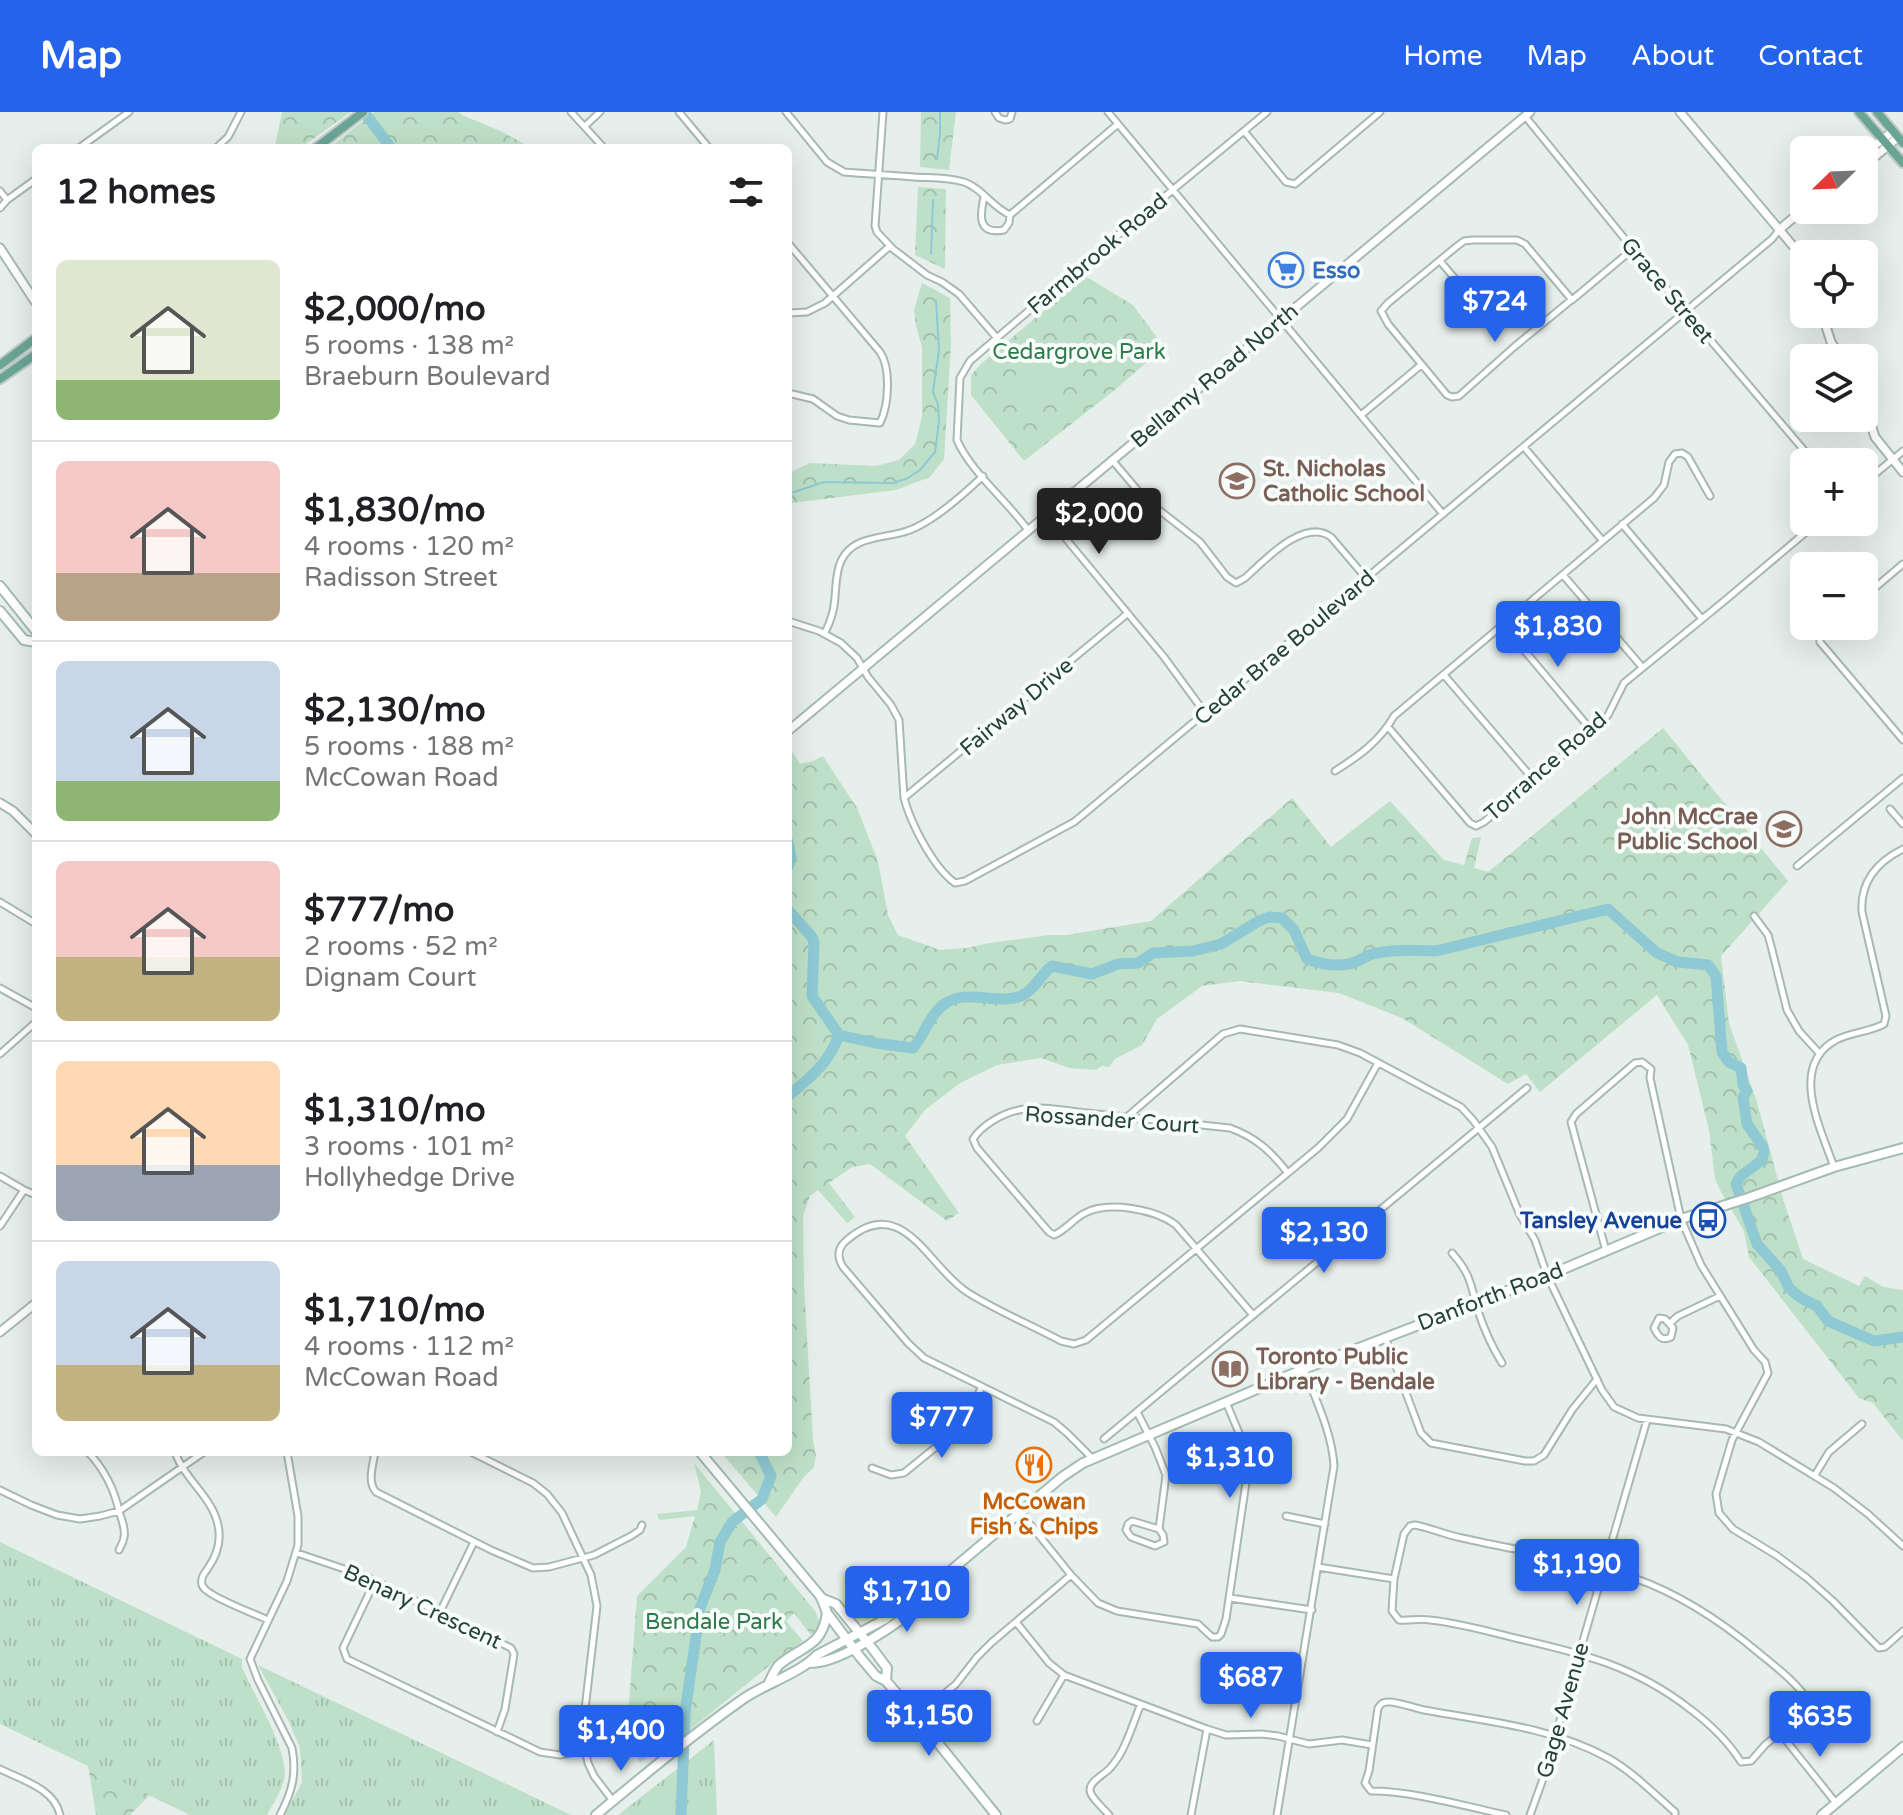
<!DOCTYPE html>
<meta charset="utf-8">
<style>
:root{--surface:#fff;--page:#f6f6f6;--text:#202124;--muted:#757577;--line:#e0e0e0;--accent:#2563eb}
body{margin:0;font-family:"Varela Round",sans-serif;background:var(--page);color:var(--text);height:100vh;display:flex;flex-direction:column;font-size:30px;white-space:nowrap}
*{box-sizing:border-box;margin:0}
p{font-size:26px;color:var(--muted)}
.icon{flex:none;width:44px;height:44px;fill:none;stroke:currentColor;stroke-width:2;stroke-linecap:round;stroke-linejoin:round}
.map{position:relative;flex:1;overflow:hidden}
.drawer{position:absolute;left:32px;top:32px;width:760px;height:1312px;display:flex;flex-direction:column;background:var(--surface);border-radius:12px;box-shadow:0 8px 32px #0002}
.drawer>*{flex:none}
.needle{width:52px;rotate:247deg}
.controls{position:absolute;left:1790px;top:24px;display:grid;gap:16px}
.controls a{display:grid;place-items:center;width:88px;height:88px;border-radius:12px;background:var(--surface);box-shadow:0 8px 32px #0002;font-size:40px}
.price{position:absolute;translate:-50% -68px;padding:0 18px;border-radius:8px;background:var(--accent);color:#fff;font-size:26px;line-height:52px;filter:drop-shadow(0 2px 4px #0008)}
.price::after{content:'';position:absolute;left:50%;top:48px;width:24px;height:18px;margin-left:-12px;background:inherit;clip-path:polygon(0 0,100% 0,50% 100%)}
.price.active{background:#222;color:#fff}
ul{padding:0;list-style:none}
li{display:flex;align-items:center;gap:24px;height:200px;padding:0 24px}
li+li{border-top:2px solid var(--line)}
li span{display:grid;place-items:center;flex:none;width:224px;height:160px;border-radius:12px;color:#555}
li>.icon{margin-inline-start:auto}
span .icon{width:96px;height:96px;fill:#fffc;stroke-width:1}
li b{font-size:34px}
h2{display:flex;justify-content:space-between;align-items:center;height:96px;padding:0 24px;font-size:34px}
header{display:flex;align-items:center;gap:48px;box-sizing:border-box;height:112px;padding:0 40px;background:var(--accent);color:#fff}
header strong{font-size:38px}
nav{display:flex;gap:44px;margin-inline-start:auto;font-size:28px}
.map>svg:first-child{display:block}
.grass{fill:url(#grass-tufts)}
.forest{fill:url(#forest-crowns)}
.pitch{fill:#bfe0c8}
.lines{fill:none;stroke-linecap:round;stroke-linejoin:round}
.stream{stroke:#8ec9d4;stroke-width:2}
.river{stroke:#8ec9d4;stroke-width:11}
.minor-casing{stroke:#a8b8b2;stroke-width:9}
.tertiary-casing{stroke:#a8b8b2;stroke-width:11}
.secondary-casing{stroke:#a4bbb3;stroke-width:12}
.primary-casing{stroke:#c2cac8;stroke-width:12}
.minor{stroke:#fff;stroke-width:5}
.tertiary{stroke:#fff;stroke-width:7}
.secondary{stroke:#fff;stroke-width:8}
.primary{stroke:#6aa596;stroke-width:8}
.labels{text-anchor:middle;stroke-width:8;stroke-linejoin:round;paint-order:stroke}
.street-label{font-size:22px;fill:#24423a;stroke:#f7fbf9}
.shop-label{font-size:22px;font-weight:bold;fill:#366cbe;stroke:#f7fbf9;text-anchor:start}
.park-label{font-size:22px;fill:#2d7a4b;stroke:#f7fbf9}
.education-label{font-size:22px;font-weight:bold;fill:#785e54;stroke:#f7fbf9;text-anchor:start}
.transit-label{font-size:22px;font-weight:bold;fill:#164399;stroke:#f7fbf9;text-anchor:end}
.food-label{font-size:22px;font-weight:bold;fill:#c56008;stroke:#f7fbf9}
</style>
<header>
<strong>Map</strong>
<nav><a>Home</a><a>Map</a><a>About</a><a>Contact</a></nav>
</header>
<div class="map">
<svg width="1903" height="1703" viewBox="0 0 1903 1703">
<defs>
<pattern id="grass-tufts" width="24" height="20" patternUnits="userSpaceOnUse" patternTransform="scale(2)"><rect width="24" height="20" fill="#bfe0c8"/><path d="M3 7l-1-3M5 7V3M7 7l1-3M15 17l-1-3M17 17v-4M19 17l1-3" fill="none" stroke="#a4c1ad"/></pattern>
<pattern id="forest-crowns" width="20" height="18" patternUnits="userSpaceOnUse" patternTransform="scale(2)"><rect width="20" height="18" fill="#bfe0c8"/><path d="M2 6a3 3 0 1 1 6 0M12 15a3 3 0 1 1 6 0" fill="none" stroke="#a4c1ad"/></pattern>
</defs>
<rect width="100%" height="100%" fill="#e6efeb"/>
<path class="grass" d="M0 1430 242 1547V1555C253 1582 291 1641 284 1668 281 1680 273 1692 267 1703H190L0 1612Z
M258 1553 571 1703H285L302 1670 300 1636 289 1610Z
M714 1628 717 1703H618Z"/>
<path class="forest" d="M282 0H351L300 36H275Z
M374 0H459L462 3 498 18 532 36H329Z
M921 0H956L949 58 920 55Z
M918 75 946 77 945 157 915 143Z
M1085 164 1133 193 1164 235 1116 277 1024 349 971 283V263L982 251Z
M922 171 950 186 951 233 944 347 930 365 896 378 792 391 788 375V361L810 351 876 354 899 348 915 332 922 305V235L916 214 914 198Z
M1663 616 1788 769 1721 844 1729 911 1757 990 1784 1090 1803 1147 1859 1174 1865 1164 1883 1175 1903 1178V1329L1873 1291 1859 1286 1749 1145 1744 1119 1721 1080 1715 1067 1709 1018 1688 933 1657 883 1540 980 1526 962 1508 972 1402 906 1339 881 1240 869 1202 874 1157 907 1142 933 1115 947 1109 955 1102 954 1096 958 1069 956 1041 946 997 953 960 971 925 998 905 1024 959 1101 947 1109 870 1052 852 1055 829 1071 855 1105 847 1111 818 1078 810 1084 803 1104 804 1174 813 1329 816 1344 814 1355 803 1366 776 1405 721 1340H788V637L790 636 800 652 813 649 823 644 857 696 878 749 888 803 898 823 940 838 967 836 989 831 1049 823H1067L1151 809 1292 686 1331 735 1390 689 1444 748 1464 753 1472 726 1481 725 1474 756 1488 760Z
M694 1351 815 1499 820 1511 817 1518 811 1523 794 1501 786 1509 803 1529 770 1553 663 1640 649 1644 640 1650 630 1637 628 1604 637 1484 686 1435 695 1404 659 1408 657 1402 697 1398 701 1379Z
M88 1653 150 1683 130 1703H96Z"/>
<path class="pitch" d="M1065 223 1089 253 1035 296 1011 267Z"/>
<g class="lines">
<path class="stream" d="M937 47 940 21V0
M931 142 933 88
M788 382 824 370 892 371 906 367 920 358 935 340 939 309 938 293 933 280 939 238 936 189"/>
<path class="river" d="M364 0 391 36
M788 730 791 746 788 755
M788 798 812 825 814 831 812 884 839 923
M839 923 875 931 913 936C925 922 930 901 946 891 966 877 999 893 1021 884 1034 879 1041 862 1052 854L1092 862 1118 852 1138 851 1153 841 1193 839 1221 832 1259 809 1269 805 1282 806 1294 818 1307 847C1323 853 1339 856 1356 850 1361 848 1367 843 1373 842 1393 837 1416 838 1436 839L1608 797 1657 841 1678 850 1708 853 1716 864 1722 940 1729 950 1741 956 1743 973 1747 979 1743 985 1747 1012 1763 1035 1764 1040 1762 1048 1741 1064 1736 1072 1757 1132 1781 1159 1789 1176 1801 1186 1817 1194 1828 1209 1874 1229 1903 1225
M788 984C811 965 828 952 839 923
M681 1703 685 1601 700 1496 715 1458 720 1430 732 1410 762 1387 771 1364 759 1340"/>
<g class="minor-casing">
<path id="minor" d="M571 0 604 36
M679 0 709 36
M786 0 827 50 844 60C867 62 891 63 914 65 930 66 948 65 964 70 982 76 992 95 1010 103L1118 12
M883 0 875 114 877 120 893 137 927 163 942 170 959 182 996 225
M995 0 999 6 1005 8 1010 7 1012 0
M1108 0 1443 402
M1525 4 1633 137 1814 350
M585 14 600 0
M1244 19 1286 70 1295 72 1380 0
M79 36 129 0
M216 36 228 25 241 0
M0 79 7 88
M984 85C980 103 977 123 1004 118L1009 111 1010 103
M0 96 7 88 36 67
M788 131 880 240C891 256 889 293 880 311L849 308 837 304 813 287 788 281
M1440 149 1462 175
M1572 188 1525 132 1517 128H1473L1464 129 1456 135 1388 191 1381 199 1388 212 1447 283 1452 285 1459 284 1514 235 1570 189 1572 188 1628 141 1633 137
M788 201 807 200 825 191 890 134
M1361 303 1421 253
M1524 335 1602 428
M1112 348 1145 387 1200 430 1227 465 1236 471 1245 466C1264 449 1304 405 1331 425L1366 466
M1864 371 1903 339
M1047 404 1164 545 1205 601
M1622 412 1702 507
M1028 418C1008 390 970 359 957 328L960 266 970 249 1095 142 1267 0
M1563 463 1642 555
M1864 485 1903 452
M788 509 819 519 841 531 857 546 868 565 891 593 899 608 904 686C911 712 933 755 955 771L965 769 1074 710 1085 701 1772 127 1780 117
M1503 513 1592 619
M1829 514C1822 518 1819 522 1820 530L1903 628
M824 522C828 515 831 507 833 499 837 482 834 464 841 449 853 423 884 427 907 419 932 411 963 383 983 364
M1444 563 1533 667
M1388 615 1470 711 1476 714 1484 710 1603 609 1608 603 1624 571 1723 490 1818 410
M1335 659C1359 644 1380 629 1394 604L1654 386 1664 373 1669 350 1675 342 1682 341 1688 345 1710 384
M905 685 1127 502
M1890 697 1903 712
M1797 754 1903 666
M0 790 36 812
M1754 804 1768 823 1770 830 1787 898 1799 919 1820 942
M0 876 36 896
M0 942 36 910
M1127 1005 1223 922 1240 917 1338 933 1360 941 1461 995 1473 1008 1492 1035 1520 1103 1535 1128 1547 1163 1578 1228 1602 1278 1614 1295 1638 1306 1726 1317 1759 1330 1834 1376 1868 1402 1903 1434
M1834 1055C1821 1017 1788 954 1836 928 1851 920 1870 920 1884 912L1886 904 1862 800C1860 770 1877 750 1903 737
M0 1064 24 1078 36 1083
M0 1114 24 1078
M1606 1139 1571 1010 1576 1002 1635 951 1642 950 1651 957 1650 966 1681 1107 1701 1153 1754 1238 1765 1250 1768 1261 1732 1328 1716 1382 1719 1401 1733 1417 1776 1443 1807 1466 1833 1489 1879 1536 1885 1535 1903 1519
M1452 1141C1471 1162 1471 1174 1478 1199 1484 1217 1492 1235 1502 1251
M1253 1203 1176 1113C1155 1097 1109 1089 1085 1101 1073 1107 1066 1118 1054 1123L1049 1120 977 1036 973 1027C982 1013 1003 1001 1019 998 1040 993 1066 999 1087 1001 1135 1006 1182 1011 1230 1016 1255 1025 1271 1039 1287 1060
M1659 1206 1665 1207 1673 1216 1671 1225C1662 1230 1658 1224 1654 1216Z
M1670 1211 1678 1204 1720 1184
M1385 1225 1421 1321 1431 1331 1525 1349H1534L1544 1343 1572 1298 1597 1267
M1137 1300 1155 1335 1166 1363 1159 1417 1163 1423 1164 1430 1155 1434 1131 1425 1126 1418 1128 1412 1132 1409 1159 1417
M1104 1327 1527 976
M88 1340C104 1357 114 1376 119 1399 121 1407 126 1416 124 1425 124 1427 120 1436 119 1438
M175 1340C184 1366 210 1384 217 1409 222 1426 218 1442 208 1456 206 1460 202 1463 202 1467 201 1471 202 1475 206 1478 217 1488 253 1501 268 1508
M375 1340C373 1353 367 1370 376 1380L491 1438 533 1456 549 1455 594 1443 631 1424 640 1418 642 1413
M471 1340 533 1371 547 1382 562 1401 591 1463 597 1494 584 1606V1633L588 1651 594 1664 613 1689
M1092 1346 1067 1321 1054 1310 924 1246 908 1231 843 1155C837 1145 837 1136 847 1128 903 1080 928 1155 967 1180 995 1198 1031 1213 1061 1229L1074 1232 1086 1228 1318 1036 1347 1007 1378 951
M872 1356 891 1363 904 1361 958 1317 966 1308 981 1276
M1815 1363 1829 1340 1862 1312
M0 1378 31 1393 57 1403 80 1407 100 1404 119 1399 204 1340
M1021 1401 1071 1463 1098 1491 1117 1499 1198 1512 1212 1525H1218L1221 1522 1226 1507 1249 1350 1247 1340 1226 1290
M1286 1404 1325 1412
M1415 1413C1431 1416 1446 1423 1462 1426 1519 1439 1578 1447 1634 1466 1680 1482 1722 1510 1759 1541 1775 1554 1801 1574 1810 1592L1809 1597 1765 1633 1751 1649 1741 1650C1728 1629 1710 1612 1690 1597 1635 1554 1581 1541 1515 1526 1487 1519 1459 1511 1430 1508 1420 1506 1410 1509 1399 1508L1392 1499 1394 1467 1404 1422 1410 1414Z
M297 1441 365 1464 511 1536 514 1542 505 1597 497 1620
M1318 1455 1394 1467
M375 1469 343 1536 347 1547 540 1640 560 1643 584 1638
M1230 1486 1312 1498
M440 1500 474 1430
M1016 1510 1049 1551 1064 1563 1207 1617 1226 1623 1262 1622 1278 1624 1309 1632 1342 1628 1372 1633
M917 1605 956 1572 977 1545 991 1531 1071 1463
M1037 1609 1064 1563
M1780 1621 1836 1691
M0 1657C22 1668 55 1677 60 1703
M280 1703C292 1680 297 1662 292 1636L258 1568 250 1547 287 1469 298 1433V1404L287 1340
M1109 1703C1104 1697 1090 1685 1090 1678 1090 1668 1106 1662 1111 1655 1126 1638 1132 1613 1141 1592
M1191 1703 1207 1617
M1277 1703 1334 1354C1332 1321 1316 1288 1304 1257
M1506 1703C1464 1694 1413 1679 1371 1679L1365 1671 1369 1659 1378 1596C1381 1592 1382 1590 1388 1590 1396 1589 1414 1596 1424 1598 1485 1609 1552 1615 1608 1646 1633 1660 1653 1681 1675 1700V1703
M1530 1703 1543 1667 1647 1308"/>
</g>
<g class="tertiary-casing">
<path id="tertiary" d="M1680 0 1804 147
M1864 42 1893 19
M1864 54 1898 25
M1780 117 1804 97
M0 136 36 191
M1822 202 1831 230 1841 246
M1864 290 1875 325 1903 360
M788 619 1530 0
M0 691 13 699 36 722
M0 1220 36 1191"/>
</g>
<g class="secondary-casing">
<path id="secondary" d="M0 474 36 519
M0 499 24 528 36 530
M700 1340 821 1485 827 1501 860 1545 876 1564 886 1569 913 1600 996 1703
M821 1486 836 1492 872 1536 887 1556 886 1569
M810 1551C839 1552 898 1512 920 1492 924 1488 927 1482 930 1476
M769 1571C772 1565 774 1558 779 1553 801 1534 822 1536 827 1501
M596 1703C644 1663 692 1623 743 1587 763 1573 802 1560 817 1543L884 1508 918 1482 930 1476 1062 1365 1083 1351 1304 1257 1554 1161 1681 1107 1748 1086 1834 1055 1903 1036
M1822 1703 1903 1635"/>
</g>
<g class="primary-casing">
<path id="primary" d="M1859 0 1903 51
M1877 0 1903 31
M316 36 363 0
M0 253 36 226
M0 267 36 242"/>
</g>
<use href="#minor" class="minor"/>
<use href="#tertiary" class="tertiary"/>
<use href="#secondary" class="secondary"/>
<use href="#primary" class="primary"/>
</g>
<defs>
<g id="supermarket-ring" transform="scale(1.8)"><circle r="9.5" fill="#f7fbf9" stroke="#3f7fe0" stroke-width="1.5"/><path d="M-6-5.5h2.5l.6 2H6L4.5 2H-2.5L-4.4-4H-6ZM-1.5 3.2a1.3 1.3 0 1 0 .1 0ZM3 3.2a1.3 1.3 0 1 0 .1 0Z" fill="#3f7fe0"/></g>
<g id="school-ring" transform="scale(1.8)"><circle r="9.5" fill="#f7fbf9" stroke="#8d6e63" stroke-width="1.5"/><path d="M0-5L7-2L0 1L-7-2ZM-4 1L0 2.5L4 1V4Q0 6-4 4Z" fill="#8d6e63"/></g>
<g id="bus-ring" transform="scale(1.8)"><circle r="9.5" fill="#f7fbf9" stroke="#1a4fb4" stroke-width="1.5"/><path d="M-5-6H5V4H4V6H2V4H-2V6H-4V4H-5ZM-3.5-4V0h7V-4ZM-3.5 1.2v1.5H-2V1.2ZM2 1.2v1.5H3.5V1.2Z" fill="#1a4fb4"/></g>
<g id="library-ring" transform="scale(1.8)"><circle r="9.5" fill="#f7fbf9" stroke="#8d6e63" stroke-width="1.5"/><path d="M-6-4Q-3-5.5-.7-3.5V5Q-3 3-6 4ZM6-4Q3-5.5 .7-3.5V5Q3 3 6 4Z" fill="#8d6e63"/></g>
<g id="restaurant-ring" transform="scale(1.8)"><circle r="9.5" fill="#f7fbf9" stroke="#e8710a" stroke-width="1.5"/><path d="M-5-6h1v4h1v-4h1v4h1v-4h1v5L-1.5 .5V6h-2V.5L-5-1ZM5-6V6H3V1.5H1.5Q1.5-4 5-6Z" fill="#e8710a"/></g>
</defs>
<g fill-rule="evenodd">
<use href="#supermarket-ring" x="1286" y="158"/>
<use href="#school-ring" x="1237" y="369"/>
<use href="#school-ring" x="1784" y="717"/>
<use href="#bus-ring" x="1708" y="1108"/>
<use href="#library-ring" x="1230" y="1257"/>
<use href="#restaurant-ring" x="1034" y="1353"/>
</g>
<g class="labels">
<g class="street-label">
<text transform="translate(1097 141) rotate(-40)" y="8">Farmbrook Road</text>
<text transform="translate(1668 178) rotate(50)" y="8">Grace Street</text>
<text transform="translate(1214 263) rotate(-40)" y="8">Bellamy Road North</text>
<text transform="translate(1284 535) rotate(-40)" y="8">Cedar Brae Boulevard</text>
<text transform="translate(1016 594) rotate(-40)" y="8">Fairway Drive</text>
<text transform="translate(1545 654) rotate(-41)" y="8">Torrance Road</text>
<text transform="translate(1112 1007) rotate(4)" y="8">Rossander Court</text>
<text transform="translate(1490 1184) rotate(-21)" y="8">Danforth Road</text>
<text transform="translate(423 1494) rotate(25)" y="8">Benary Crescent</text>
<text transform="translate(1562 1598) rotate(-74)" y="8">Gage Avenue</text>
</g>
<g class="shop-label">
<text x="1312" y="166">Esso</text>
</g>
<g class="park-label">
<text x="1079" y="247">Cedargrove Park</text>
<text x="714" y="1517">Bendale Park</text>
</g>
<g class="education-label">
<text x="1263" y="364">St. Nicholas<tspan x="1263" dy="25">Catholic School</tspan></text>
<text x="1758" y="712" text-anchor="end">John McCrae<tspan x="1758" dy="25">Public School</tspan></text>
<text x="1256" y="1252">Toronto Public<tspan x="1256" dy="25">Library - Bendale</tspan></text>
</g>
<g class="transit-label">
<text x="1682" y="1116">Tansley Avenue</text>
</g>
<g class="food-label">
<text x="1034" y="1397">McCowan<tspan x="1034" dy="25">Fish &amp; Chips</tspan></text>
</g>
</g>
</svg>
<div class="controls">
<a><svg class="needle" viewBox="-14 -14 28 28"><path d="M0-13l5 13h-10z" fill="#e53935"/><path d="M0 13l5-13h-10z" fill="#757577"/></svg></a>
<a><svg class="icon" aria-label="locate" viewBox="0 0 24 24"><circle cx="12" cy="12" r="6"/><path d="M12 2v4M12 18v4M2 12h4M18 12h4"/></svg></a>
<a><svg class="icon" aria-label="layers" viewBox="0 0 24 24"><path d="M12 4l9 5-9 5-9-5zM3 14l9 5 9-5"/></svg></a>
<a>+</a>
<a>−</a>
</div>
<b class="price" style="left:1495px;top:232px">$724</b>
<b class="price active" style="left:1099px;top:444px">$2,000</b>
<b class="price" style="left:1558px;top:557px">$1,830</b>
<b class="price" style="left:1324px;top:1163px">$2,130</b>
<b class="price" style="left:942px;top:1348px">$777</b>
<b class="price" style="left:1230px;top:1388px">$1,310</b>
<b class="price" style="left:1577px;top:1495px">$1,190</b>
<b class="price" style="left:907px;top:1522px">$1,710</b>
<b class="price" style="left:1251px;top:1608px">$687</b>
<b class="price" style="left:929px;top:1646px">$1,150</b>
<b class="price" style="left:1820px;top:1647px">$635</b>
<b class="price" style="left:621px;top:1661px">$1,400</b>
<section class="drawer">
<h2>12 homes<svg class="icon" aria-label="filters" viewBox="0 0 24 24"><path d="M4 7h16M4 17h16"/><circle cx="9" cy="7" r="2"/><circle cx="15" cy="17" r="2"/></svg></h2>
<ul>
<li><span style="background:linear-gradient(#dfe7d0 75%,#8fb573 0)"><svg class="icon" aria-label="home" viewBox="0 0 24 24"><path d="M3 11l9-7 9 7M6 9v11h12V9"/></svg></span><div><b>$2,000/mo</b><p>5 rooms · 138 m²</p><p>Braeburn Boulevard</p></div></li>
<li><span style="background:linear-gradient(#f6c9c9 70%,#b9a48a 0)"><svg class="icon" aria-label="home" viewBox="0 0 24 24"><path d="M3 11l9-7 9 7M6 9v11h12V9"/></svg></span><div><b>$1,830/mo</b><p>4 rooms · 120 m²</p><p>Radisson Street</p></div></li>
<li><span style="background:linear-gradient(#c9d6e8 75%,#8fb573 0)"><svg class="icon" aria-label="home" viewBox="0 0 24 24"><path d="M3 11l9-7 9 7M6 9v11h12V9"/></svg></span><div><b>$2,130/mo</b><p>5 rooms · 188 m²</p><p>McCowan Road</p></div></li>
<li><span style="background:linear-gradient(#f6c9c9 60%,#c2b280 0)"><svg class="icon" aria-label="home" viewBox="0 0 24 24"><path d="M3 11l9-7 9 7M6 9v11h12V9"/></svg></span><div><b>$777/mo</b><p>2 rooms · 52 m²</p><p>Dignam Court</p></div></li>
<li><span style="background:linear-gradient(#ffd9b3 65%,#9aa5b1 0)"><svg class="icon" aria-label="home" viewBox="0 0 24 24"><path d="M3 11l9-7 9 7M6 9v11h12V9"/></svg></span><div><b>$1,310/mo</b><p>3 rooms · 101 m²</p><p>Hollyhedge Drive</p></div></li>
<li><span style="background:linear-gradient(#c9d6e8 65%,#c2b280 0)"><svg class="icon" aria-label="home" viewBox="0 0 24 24"><path d="M3 11l9-7 9 7M6 9v11h12V9"/></svg></span><div><b>$1,710/mo</b><p>4 rooms · 112 m²</p><p>McCowan Road</p></div></li>
</ul>
</section>
</div>
